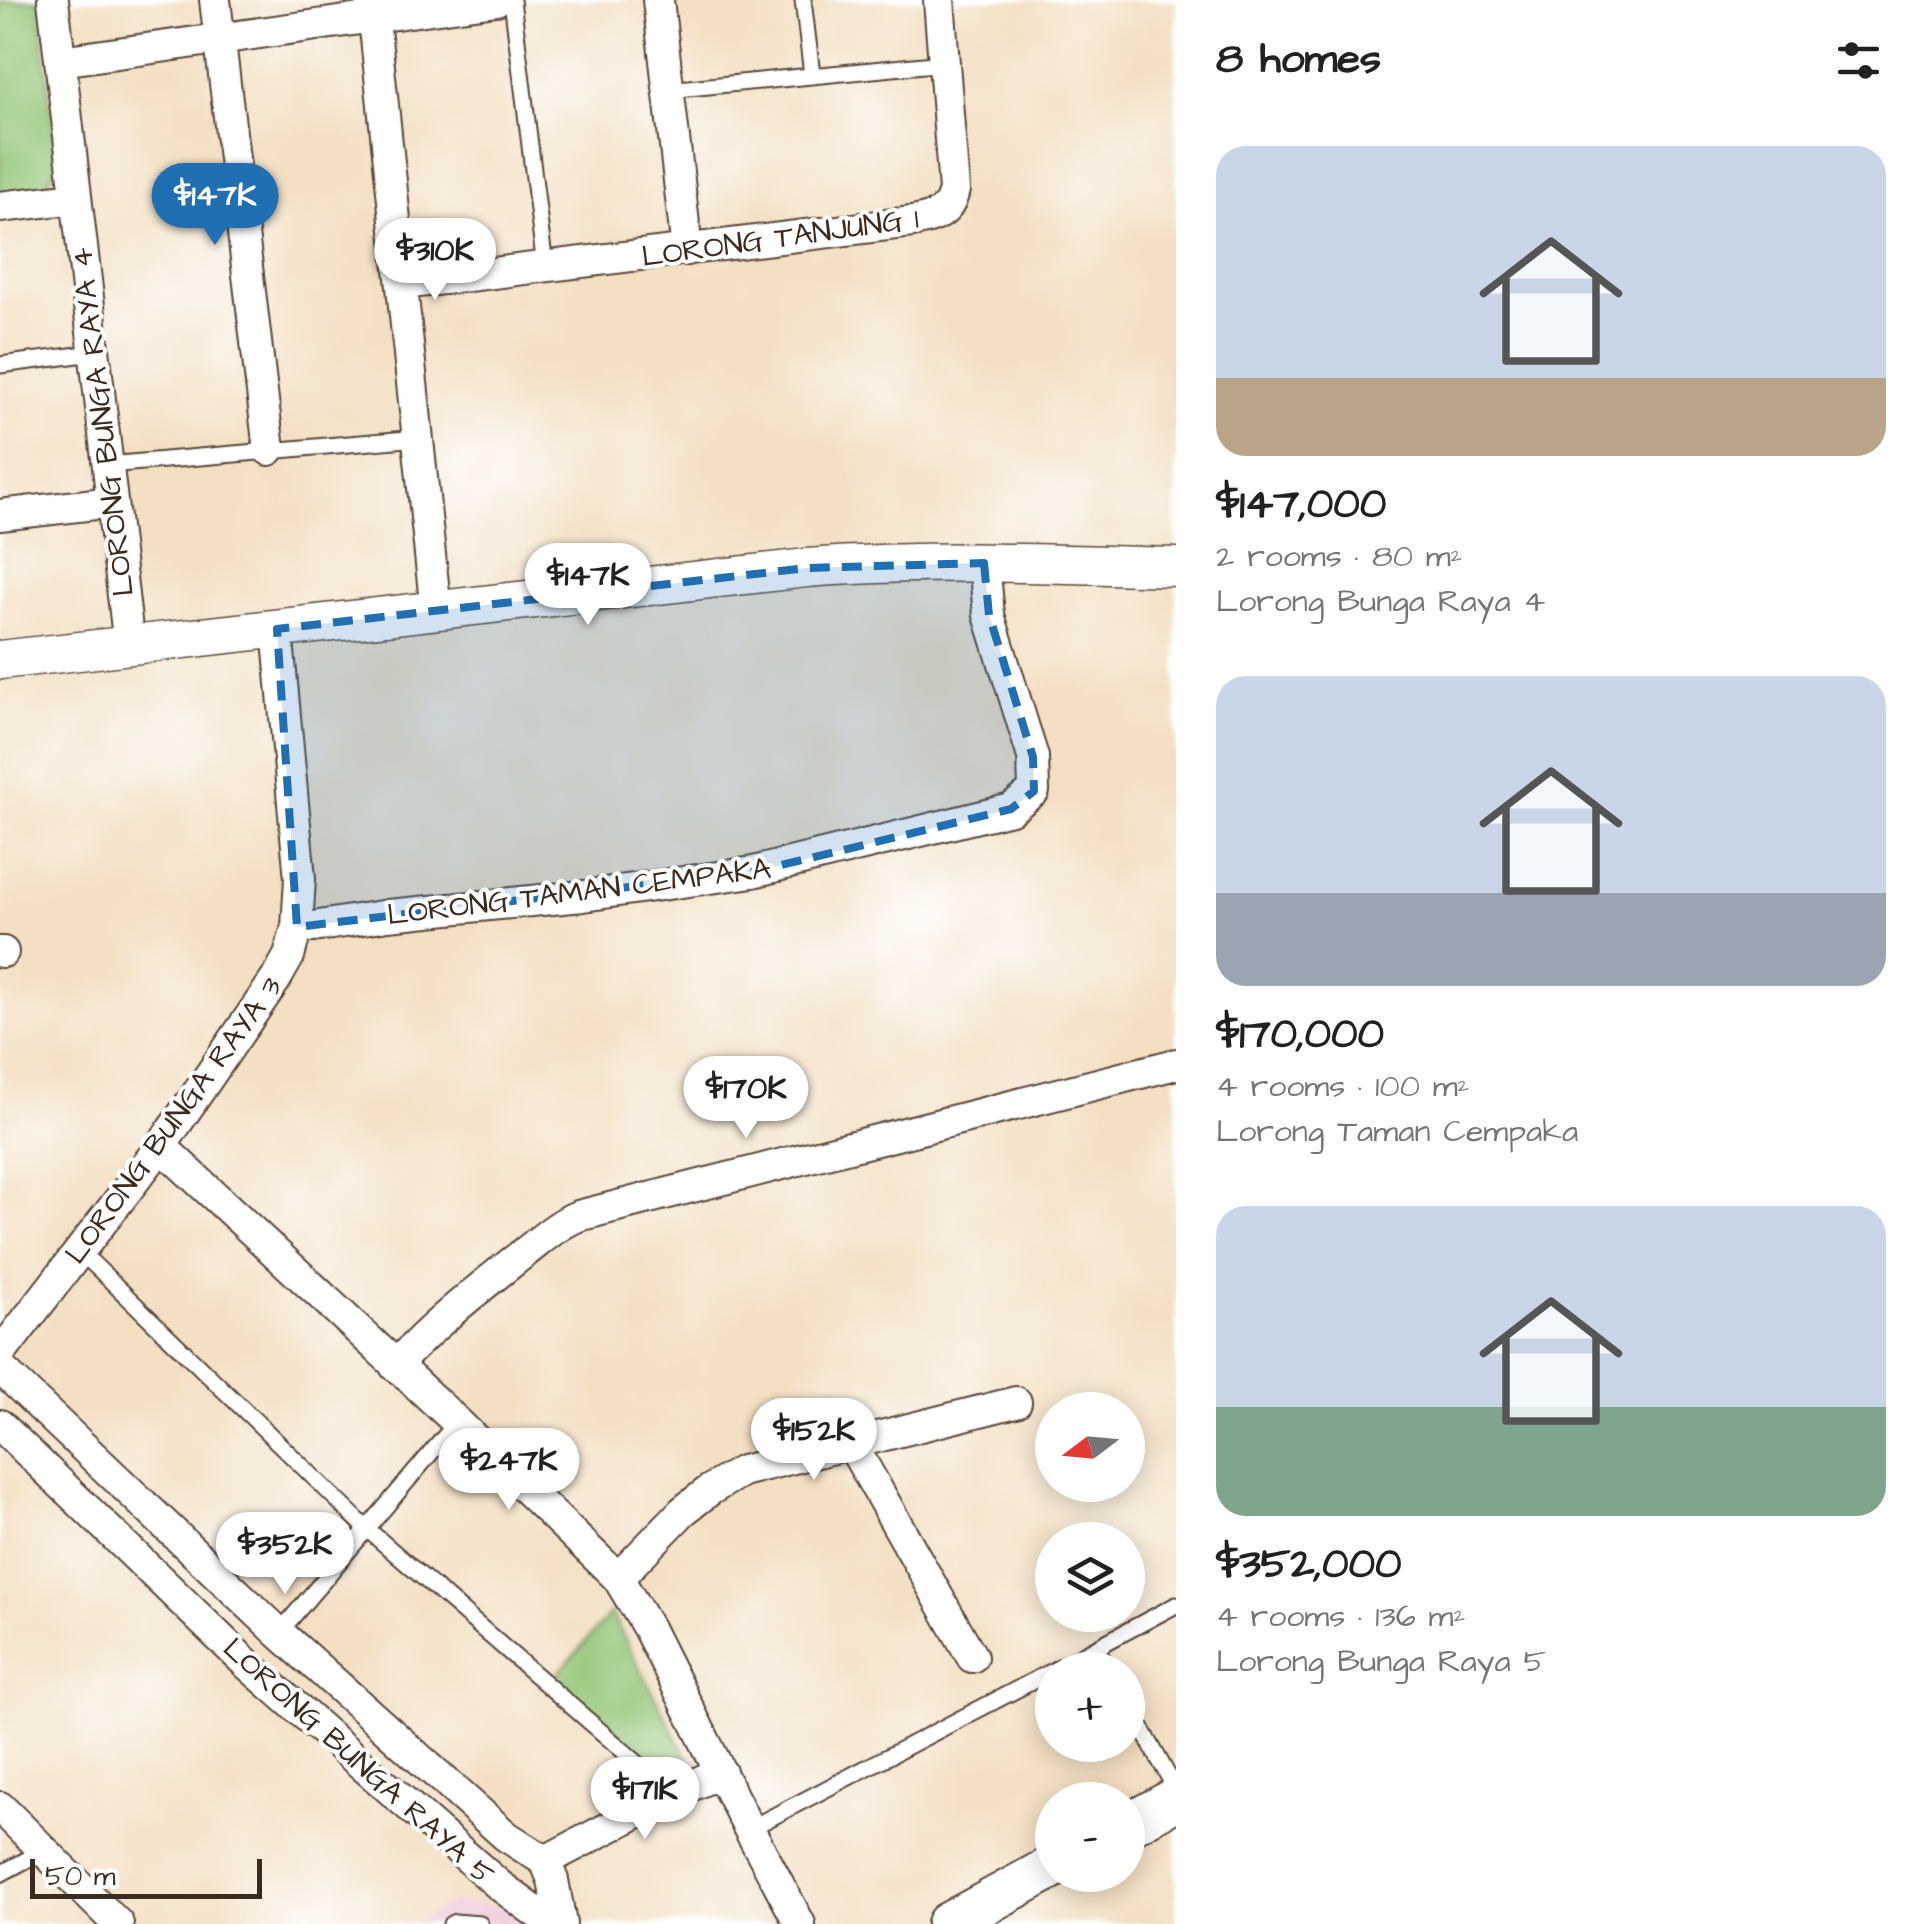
<!DOCTYPE html>
<meta charset="utf-8">
<style>
:root{--surface:#fff;--page:#f2f2f2;--text:#202124;--muted:#757577;--accent:#1f6fb2}
body{margin:0;font-family:"Architects Daughter",sans-serif;background:var(--page);color:var(--text);height:100vh;display:flex;flex-direction:column;font-size:38px;white-space:nowrap}
*{box-sizing:border-box;margin:0}
p{font-size:32px;color:var(--muted)}
.icon{flex:none;width:55px;height:55px;fill:none;stroke:currentColor;stroke-width:2;stroke-linecap:round;stroke-linejoin:round}
.map{position:relative;flex:1;overflow:hidden}
.details{display:flex;flex-direction:column;background:var(--surface);width:750px}
.details>*{flex:none}
.needle{width:65px;rotate:254deg}
.tools{position:absolute;left:1035px;top:1392px;display:grid;gap:20px}
.tools a{display:grid;place-items:center;width:110px;height:110px;border-radius:50%;background:var(--surface);box-shadow:0 5px 25px #0003;font-size:50px}
.scale{position:absolute;left:30px;bottom:25px;width:232px;box-sizing:border-box;padding-left:10px;border:5px solid #3b2a1e;border-top:0;font-size:28px;line-height:35px;white-space:nowrap;color:#3b2a1e;-webkit-text-stroke:8px #fff;paint-order:stroke}
.price{position:absolute;translate:-50% -85px;padding:0 22px;border-radius:35px;background:#fff;color:#222;font-size:32px;line-height:65px;filter:drop-shadow(0 2px 5px #0008)}
.price::after{content:'';position:absolute;left:50%;top:60px;width:30px;height:22px;margin-left:-15px;background:inherit;clip-path:polygon(0 0,100% 0,50% 100%)}
.price.current{background:var(--accent);color:#fff}
ul{padding:0;list-style:none}
li{display:grid;align-content:center;gap:20px;height:530px;padding:0 40px}
li span{display:grid;place-items:center;height:310px;border-radius:30px;color:#555}
li>.icon{margin-inline-start:auto}
span .icon{width:180px;height:180px;fill:#fffc;stroke-width:1}
li b{font-size:42px}
h2{display:flex;justify-content:space-between;align-items:center;height:120px;padding:0 40px;font-size:42px}
main{display:flex;flex:1;min-height:0}
.map>svg:first-child{display:block}
.built{fill:#f2cfe0}
.green{fill:#93c575;stroke:#67784a;stroke-width:2.5}
.lines{fill:none;stroke-linecap:round;stroke-linejoin:round}
.service-casing{stroke:#574537;stroke-width:19}
.minor-casing{stroke:#574537;stroke-width:34}
.tertiary-casing{stroke:#574537;stroke-width:41}
.secondary-casing{stroke:#574537;stroke-width:46}
.service{stroke:#fff;stroke-width:15}
.minor{stroke:#fff;stroke-width:30}
.tertiary{stroke:#fff;stroke-width:38}
.secondary{stroke:#fff;stroke-width:42}
.marked{fill:#1f6fb2;fill-opacity:0.2;stroke:#1f6fb2;stroke-width:8;stroke-dasharray:20 12;stroke-linejoin:round}
.labels{text-anchor:middle;stroke-width:8;stroke-linejoin:round;paint-order:stroke}
.street-label{font-size:30px;fill:#3b2a1e;stroke:#fff}
</style>
<main>
<div class="map">
<svg width="1176" height="1924" viewBox="0 0 1176 1924">
<rect width="100%" height="100%" fill="#fff"/>
<filter id="ink" filterUnits="userSpaceOnUse"><feTurbulence type="fractalNoise" baseFrequency=".01" numOctaves="2"/><feDisplacementMap in="SourceGraphic" scale="20" xChannelSelector="R" yChannelSelector="G"/><feConvolveMatrix kernelMatrix="1 2 1 2 8 2 1 2 1" color-interpolation-filters="sRGB"/></filter>
<filter id="wash" filterUnits="userSpaceOnUse"><feTurbulence type="fractalNoise" baseFrequency=".0048" numOctaves="4" result="noise"/><feDisplacementMap in="SourceGraphic" scale="40" xChannelSelector="R" yChannelSelector="G"/><feGaussianBlur stdDeviation="2.25" result="paint"/><feColorMatrix in="noise" values="0 0 0 0 0 0 0 0 0 0 0 0 0 0 0 0 0 1.4 0 .05"/><feComposite in="paint" operator="in"/></filter>
<g filter="url(#wash)">
<rect width="100%" height="100%" fill="#f3dfc2"/>
<path class="built" d="M454 1901 514 1909 522 1924H414Z"/>
<path class="green" d="M39 0 57 165 46 186 0 196V1Z
M611 1613 692 1767 666 1775 554 1678Z"/>
</g>
<g filter="url(#ink)">
<g class="lines">
<g class="service-casing">
<path id="service" d="M512 0 545 267
M803 0 812 75
M668 90 944 63
M0 365 94 353
M108 465 418 438
M80 1251 367 1529 673 1794
M279 1633 457 1422
M1096 1648 1109 1670
M1054 1670 1176 1605
M1128 1703 1176 1790
M749 1829 1052 1671
M0 1874 43 1851
M451 1924 455 1922 480 1924"/>
</g>
<g class="minor-casing">
<path id="minor" d="M53 0 129 646
M215 0 269 450
M372 0 436 612
M658 0 687 250
M60 61 496 0
M0 207 76 198
M402 284 912 222C935 218 949 214 954 190L939 0
M0 515 112 502
M297 927H313L388 915 583 896 753 872 1011 809 1034 791 1033 757 989 615 984 563
M0 952H3
M161 1146 457 1422 618 1578 648 1628 749 1829 800 1924
M0 1354 161 1146 276 979 289 956 297 927 300 879 277 629
M395 1366C432 1325 477 1290 520 1256 539 1242 556 1225 578 1216L1176 1064
M0 1368 279 1633 506 1836 545 1861
M0 1425 247 1664 499 1885 552 1924
M851 1443 972 1657
M618 1578 683 1511 710 1490 742 1471 1016 1402
M0 1807 118 1924
M545 1861 673 1794 721 1772
M545 1861 553 1880 561 1924"/>
</g>
<g class="tertiary-casing">
<path id="tertiary" d="M0 660 807 568C929 559 1053 563 1176 567"/>
</g>
<g class="secondary-casing">
<path id="secondary" d="M1128 1825 1176 1799
M948 1924 1052 1867"/>
</g>
<use href="#service" class="service"/>
<use href="#minor" class="minor"/>
<use href="#tertiary" class="tertiary"/>
<use href="#secondary" class="secondary"/>
</g>
</g>
<path class="marked" d="M984 563 989 615 1033 757 1034 791 1011 809 753 872 297 927 277 629 807 568Z"/>
<g class="labels">
<g class="street-label">
<text transform="translate(780 237) rotate(-8)" y="10">LORONG TANJUNG 1</text>
<text transform="translate(102 422) rotate(-97)" y="10">LORONG BUNGA RAYA 4</text>
<text transform="translate(579 891) rotate(-7)" y="10">LORONG TAMAN CEMPAKA</text>
<text transform="translate(173 1120) rotate(-54)" y="10">LORONG BUNGA RAYA 3</text>
<text transform="translate(359 1761) rotate(42)" y="10">LORONG BUNGA RAYA 5</text>
</g>
</g>
</svg>
<div class="tools">
<a><svg class="needle" viewBox="-14 -14 28 28"><path d="M0-13l5 13h-10z" fill="#e53935"/><path d="M0 13l5-13h-10z" fill="#757577"/></svg></a>
<a><svg class="icon" aria-label="layers" viewBox="0 0 24 24"><path d="M12 4l9 5-9 5-9-5zM3 14l9 5 9-5"/></svg></a>
<a>+</a>
<a>−</a>
</div>
<div class="scale">50 m</div>
<b class="price current" style="left:215px;top:248px">$147K</b>
<b class="price" style="left:435px;top:303px">$310K</b>
<b class="price" style="left:588px;top:628px">$147K</b>
<b class="price" style="left:746px;top:1141px">$170K</b>
<b class="price" style="left:814px;top:1483px">$152K</b>
<b class="price" style="left:509px;top:1513px">$247K</b>
<b class="price" style="left:285px;top:1597px">$352K</b>
<b class="price" style="left:645px;top:1842px">$171K</b>
</div>
<section class="details">
<h2>8 homes<svg class="icon" aria-label="filters" viewBox="0 0 24 24"><path d="M4 7h16M4 17h16"/><circle cx="9" cy="7" r="2"/><circle cx="15" cy="17" r="2"/></svg></h2>
<ul>
<li><span style="background:linear-gradient(#c9d6e8 75%,#b9a48a 0)"><svg class="icon" aria-label="home" viewBox="0 0 24 24"><path d="M3 11l9-7 9 7M6 9v11h12V9"/></svg></span><div><b>$147,000</b><p>2 rooms · 80 m²</p><p>Lorong Bunga Raya 4</p></div></li>
<li><span style="background:linear-gradient(#c9d6e8 70%,#9aa5b1 0)"><svg class="icon" aria-label="home" viewBox="0 0 24 24"><path d="M3 11l9-7 9 7M6 9v11h12V9"/></svg></span><div><b>$170,000</b><p>4 rooms · 100 m²</p><p>Lorong Taman Cempaka</p></div></li>
<li><span style="background:linear-gradient(#c9d6e8 65%,#7fa58c 0)"><svg class="icon" aria-label="home" viewBox="0 0 24 24"><path d="M3 11l9-7 9 7M6 9v11h12V9"/></svg></span><div><b>$352,000</b><p>4 rooms · 136 m²</p><p>Lorong Bunga Raya 5</p></div></li>
</ul>
</section>
</main>
